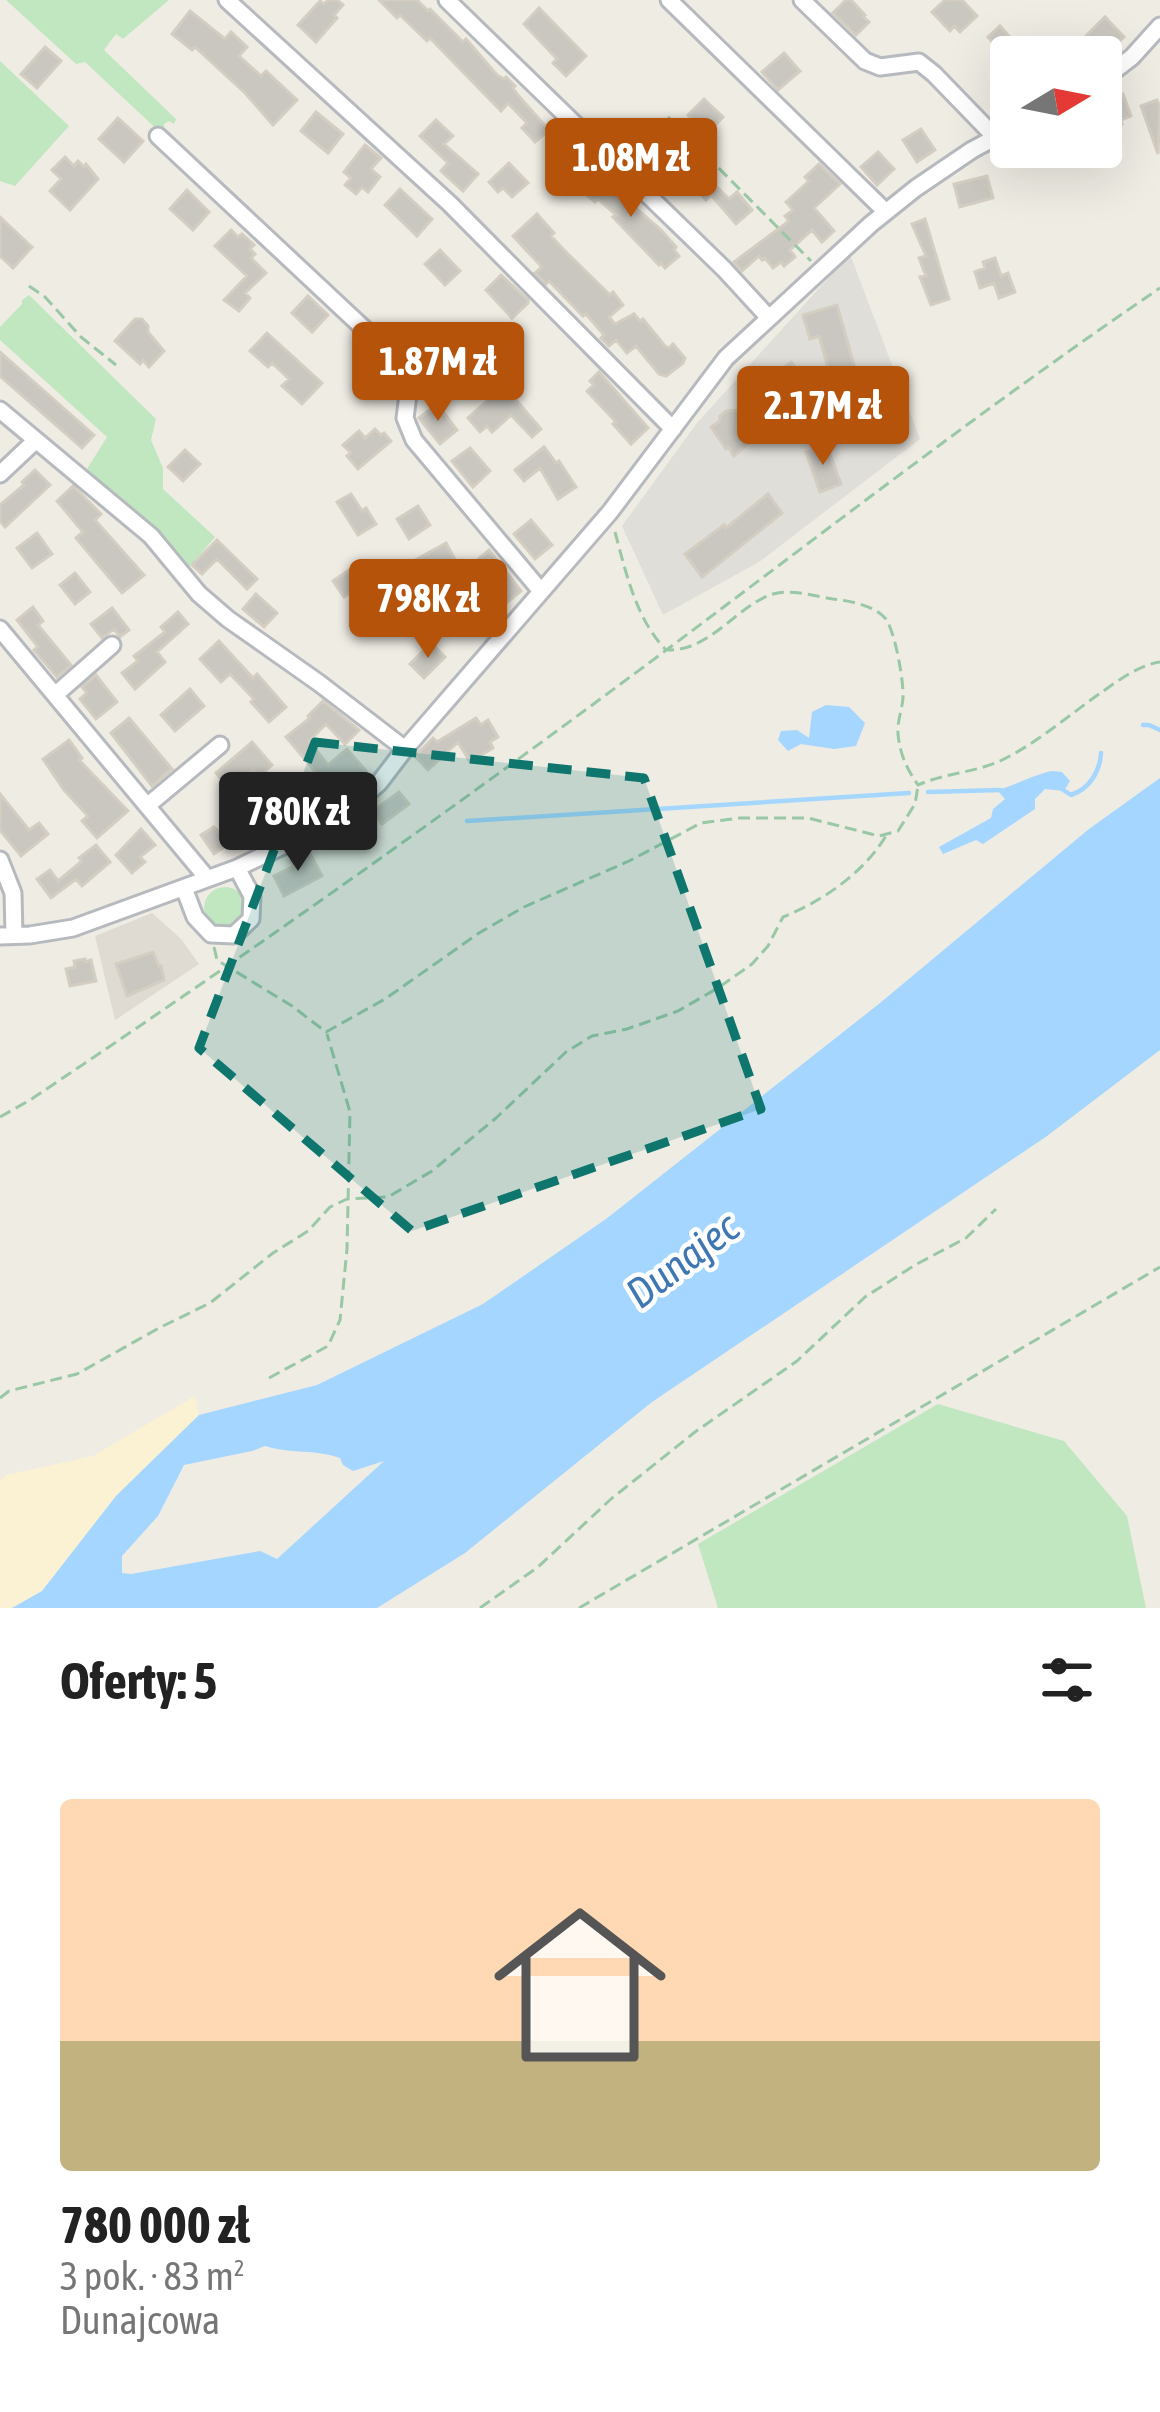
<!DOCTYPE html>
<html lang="pl">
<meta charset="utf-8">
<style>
:root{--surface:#fff;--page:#f6f6f6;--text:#222;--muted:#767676;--line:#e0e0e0;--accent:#b45309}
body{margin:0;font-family:"Asap Condensed",sans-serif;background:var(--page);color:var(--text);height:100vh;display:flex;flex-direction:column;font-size:45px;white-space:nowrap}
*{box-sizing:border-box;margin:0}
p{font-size:39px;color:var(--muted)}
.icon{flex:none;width:66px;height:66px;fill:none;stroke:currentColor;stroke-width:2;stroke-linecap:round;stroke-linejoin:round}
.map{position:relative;height:1608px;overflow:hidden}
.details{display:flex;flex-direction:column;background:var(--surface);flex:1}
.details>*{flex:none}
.needle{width:78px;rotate:80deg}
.controls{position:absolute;left:990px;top:36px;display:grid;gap:24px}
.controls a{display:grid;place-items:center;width:132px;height:132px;border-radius:12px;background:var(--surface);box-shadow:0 12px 48px #0002;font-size:60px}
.price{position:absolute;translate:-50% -102px;padding:0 27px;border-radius:12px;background:var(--accent);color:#fff;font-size:39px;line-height:78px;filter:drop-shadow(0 3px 6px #0008)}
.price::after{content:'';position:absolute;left:50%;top:72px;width:36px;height:27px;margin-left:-18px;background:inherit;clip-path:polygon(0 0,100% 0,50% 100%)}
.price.on{background:#222;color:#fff}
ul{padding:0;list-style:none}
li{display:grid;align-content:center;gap:24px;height:636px;padding:0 60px}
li+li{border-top:3px solid var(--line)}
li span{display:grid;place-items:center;height:372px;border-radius:12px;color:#555}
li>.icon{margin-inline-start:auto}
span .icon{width:216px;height:216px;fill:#fffc;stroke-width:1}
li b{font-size:51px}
h2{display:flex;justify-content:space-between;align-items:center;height:144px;padding:0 60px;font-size:51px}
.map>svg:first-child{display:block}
.industrial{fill:#e0ded8}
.education{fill:#dfdbd2}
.green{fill:#c0e7c0}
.sand{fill:#fbf2d3}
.water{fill:#a4d6ff;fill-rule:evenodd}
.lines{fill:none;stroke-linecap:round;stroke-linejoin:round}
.stream{stroke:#a4d6ff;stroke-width:4.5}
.building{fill:#cac7c1;stroke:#d4cec2;stroke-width:3}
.minor-casing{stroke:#b6babe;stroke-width:21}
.path{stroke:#99c8a6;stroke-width:3;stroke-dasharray:12 6;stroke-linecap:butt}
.minor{stroke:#fff;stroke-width:15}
.marked{fill:#0f766e;fill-opacity:0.2;stroke:#0f766e;stroke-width:9;stroke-dasharray:24 15;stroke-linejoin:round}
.labels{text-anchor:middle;stroke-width:9;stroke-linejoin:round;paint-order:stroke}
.water-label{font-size:42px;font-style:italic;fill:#3f77b3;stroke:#fff}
</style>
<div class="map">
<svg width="1160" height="1608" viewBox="0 0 1160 1608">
<rect width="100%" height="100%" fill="#efece4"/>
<path class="industrial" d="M850 254 920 439 759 562 663 615 622 526 697 423Z"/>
<path class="education" d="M152 913 181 939 199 964 115 1020 95 936Z"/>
<path class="green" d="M6 0H169L123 39 116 34 104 50 176 119 174 124 169 121 164 124 165 137 85 62 76 64Z
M0 61 69 126 15 186 0 181Z
M29 295 156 419 151 440 163 468V489L215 537 187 570 153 528 87 469 107 437 0 340V327L22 304V300Z
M204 908a21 21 0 1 1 42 0a21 21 0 1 1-42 0Z
M938 1404 1064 1441 1127 1516 1146 1608H718L698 1544Z"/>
<path class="sand" d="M195 1396 199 1415 116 1496 42 1591 12 1608H0V1480L7 1475 93 1456Z"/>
<path class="water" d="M826 705 849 707 865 723 856 746 834 749 801 744 788 751 778 740 781 731 797 730 809 738 812 712Z
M1052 771 1062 772 1070 781 1064 791 1045 789 1035 799V809L983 844 976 840 943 854 939 847 991 818 993 809 1005 799 997 790C1017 785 1032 775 1052 771Z
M1160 778V1050L1047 1136 652 1402 465 1553 377 1608H12L42 1591 116 1496 199 1415 317 1385 483 1304 606 1219 880 1003 1089 829ZM265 1446C290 1454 315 1449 340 1458L343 1465 353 1471 384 1461 277 1559 260 1551 131 1574 122 1573V1556L158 1516 184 1465 252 1451Z"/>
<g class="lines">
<path class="stream" d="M1143 725H1149L1160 730
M1062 789 1071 795C1089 789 1100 772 1101 753
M928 792 1000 790
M467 821 909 793"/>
</g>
<path class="building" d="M328 0H337L343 5 334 15 337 18 316 42 298 25 320 1 324 4Z
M379 0H417L428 11 430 9 463 42 466 39 497 75 504 79 506 77 515 86 513 88 517 94 549 130 535 142 522 128 527 123 508 103 501 111 430 38 427 41 400 15 397 18Z
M846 0H851L865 15 863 17 869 22 856 35 833 13Z
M945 0H962L977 16 960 32 954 26 950 31 932 12Z
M539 8 586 56 566 76 553 63 557 59 524 24Z
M190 11 225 39 231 32 247 47 239 56 261 76 266 71 297 100 273 125 245 93 195 47 192 50 172 34Z
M1105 17 1124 37 1103 57 1084 38Z
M1000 26 1028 57H1006L988 37Z
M45 47 61 61 37 88 21 74Z
M784 53 800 71 778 90 762 72Z
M1123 94 1131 116 1121 120 1122 124 1109 129 1107 125 1101 127V105Z
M704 99 723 117 709 132 703 126 701 128 688 115Z
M1157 100 1160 107 1158 154 1141 106Z
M316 112 343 134 328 153 301 131Z
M118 118 143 141 124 162 99 139Z
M436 120 453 136 444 144 478 174 463 191 441 171 448 163 420 136Z
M660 121 696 163 699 160 714 176 710 180 729 199 737 192 752 210 736 224 711 195 706 200 698 191 696 193 645 141 648 138 645 135Z
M921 129 935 150 917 162 903 140Z
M365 145 381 158 371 169 380 177 368 192 362 187 356 194 345 185 351 178 344 172Z
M878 152 894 169 877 185 861 167Z
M65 157 74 166 78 161 84 167 86 164 98 179 70 210 50 191 61 179 52 170Z
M509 163 528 183 512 197 503 188 498 192 489 182Z
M819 164 840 184 814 208 834 231 822 242 812 230 790 250 795 257 784 266 781 262 773 268 765 258 762 260 759 256 742 271 734 262 789 221 785 216 793 210 786 202 809 181 805 177Z
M592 170 661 230 676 247 674 250 679 256 665 268 661 263 659 265 613 217 616 215 598 199 595 202 577 187Z
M987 176 993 198 960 207 954 184Z
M400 189 432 219 417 236 385 205Z
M187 190 209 212 193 230 170 209Z
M537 214 554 233 551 236 564 250 610 295 613 292 623 305 609 317 615 324 634 314 640 321 643 319 665 346 669 348 673 344 685 358 683 363 666 376 659 374 636 346 627 353 616 340 609 346 601 338 604 335 586 314 583 316 549 281 546 284 535 273 542 267 513 236Z
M0 217 32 247 13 268 0 256Z
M925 219 949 299 931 305 920 277 926 276 919 258 926 256 912 224Z
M231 230 238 237 242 234 254 245 250 249 255 254 251 258 266 273 245 293 250 298 239 311 224 300 247 276 215 246Z
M440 250 460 271 445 285 425 264Z
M995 258 1001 276 1008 273 1015 292 999 298 994 283 980 288 975 272 985 268 983 262Z
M501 275 528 300V303L512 318 486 290Z
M308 296 328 315 312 332 292 313Z
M837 305 858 379 862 378 869 397 839 406 819 336 810 339 803 315Z
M135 319H142L148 326V332L164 351 149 367 143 360 140 364 115 341Z
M267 333 322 383 302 404 282 386 289 379 272 363 268 367 250 351Z
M0 352 94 435 82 448 0 376Z
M374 355 389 369 384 377 387 379 379 388 376 385 374 387 356 371Z
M791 362 808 384 743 433 750 442 734 456 728 447 726 449 711 427 720 421V416L726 411 743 410 738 403Z
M599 372 648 428 631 444 613 424 616 422 587 391 594 385 590 381Z
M504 386 541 429 532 437 511 415 492 432 487 426 480 432 468 418Z
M437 404 457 430 440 444 419 418Z
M375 429 381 435 384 433 391 441 358 469 347 456 351 453 343 445 359 431 365 438Z
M826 444 841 484 820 492 806 452Z
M544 447 556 463 559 461 576 487 558 499 540 468 524 481 515 470Z
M470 448 490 471 473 487 452 461Z
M185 450 200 464 183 481 168 467Z
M35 470 50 485 5 527 0 521V505L24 485 22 482Z
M73 486 101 514 95 520 144 575 122 593 76 538 83 532 57 501Z
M351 494 362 511 366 508 376 524 358 535 337 502Z
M768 494 782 513 702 577 685 554 724 525 726 528Z
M418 506 430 525 409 539 397 519Z
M531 520 552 545 535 559 514 534Z
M37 533 52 554 32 568 17 548Z
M217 540 257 579 247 589 217 559 202 574 192 565Z
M446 543 458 565 428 581 417 559Z
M489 550 521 591 505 604 473 564Z
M361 562 372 577 344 597 333 581Z
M75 573 90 592 75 604 60 585Z
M405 584 417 604 396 616 384 595Z
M256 594 277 613 264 627 243 609Z
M33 607 43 621 38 625 71 665 57 677 34 650 38 647 17 620Z
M112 608 129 630 120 637 114 629 102 638 91 624Z
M178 612 188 624 157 652 165 662 135 689 122 673 138 661 134 656 165 632 161 627Z
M219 641 253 678 257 674 286 707 269 722 251 702 254 699 230 674 221 682 200 659Z
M431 643 445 657 424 678 410 664Z
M96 675 117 702 96 719 80 699 87 693 82 687Z
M190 689 204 706 175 731 161 715Z
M323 701 359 730 345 744 326 724 309 741 328 765 347 749 366 771 336 796 286 737 310 718 308 716Z
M129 718 172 769 152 786 111 733Z
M476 718 481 725 488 720 498 737 490 742 493 748 470 762 458 742 428 770 415 756 433 738 437 742Z
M69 740 82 758 79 760 128 811 97 838 82 821 88 816 64 790 43 759Z
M252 742 272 765 259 777 253 770 229 789 216 773Z
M283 784 298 804 273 823 258 804Z
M399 792 409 804 382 824 373 811Z
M0 794 29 830 39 823 48 834 21 856 0 830Z
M214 827 220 833 227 828 234 840 214 854 201 835Z
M141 829 155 845 140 857 145 862 132 873 116 855Z
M96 845 110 862 82 886 76 879 51 898 37 879 50 870 58 881 82 861 79 858Z
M309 852 322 876 284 896 274 876 294 866 291 861Z
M153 952 159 967 161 966 164 980 127 996 116 964Z
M85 959V962L91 960 96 981 70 986 66 969 75 967 74 961Z"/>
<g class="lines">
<g class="minor-casing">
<path id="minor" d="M227 0 450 204 673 429
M447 0 724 269 769 318
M669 0 886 212
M802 0 865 61 880 67 919 62 934 74 995 137
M1101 81 1132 57 1160 26
M158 136 406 368 410 379 405 418 414 440 540 590
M0 410 151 536 199 594 228 619 319 683 405 749
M0 474 35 441
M0 629 207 878
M55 695 112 645
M147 806 220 745
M0 860 13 893 14 935
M184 888 195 917 211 934 234 935 251 919 252 896 237 868
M0 936 30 935 73 928 237 868 335 821 379 783 405 749 610 512 726 358 871 224 916 188 972 150 1011 129"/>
</g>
<path class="path" d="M668 117 811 261
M29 286 45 297 81 337 116 365
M615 532C626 573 636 619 666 650 709 652 735 608 770 595 788 588 815 596 833 599 850 601 873 605 885 618 895 630 904 682 903 698 902 710 897 722 898 734 900 755 907 769 918 785 945 773 973 773 1000 761 1036 744 1069 715 1102 692 1119 680 1139 665 1160 662
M214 947 217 960 292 1006 326 1032 385 999 479 933 524 907 629 861 701 823 739 818H808L879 836 898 831 915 804 918 786
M0 1117 30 1100C247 955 460 804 669 648 831 527 992 402 1160 288
M269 1378 328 1346 340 1320 347 1249 350 1112 327 1034
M0 1398 9 1391 77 1374 159 1328 210 1303 273 1253 308 1231 330 1207 347 1199 388 1197 432 1171 496 1118 566 1052 592 1036 627 1029 678 1011 718 988 752 964 768 946 783 917C823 901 865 872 887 834
M480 1608 538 1567 611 1499 695 1432 797 1361 865 1297 915 1265 966 1238 996 1209
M579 1608 1160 1267"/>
<use href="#minor" class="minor"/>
</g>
<path class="marked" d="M315 742 644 778 761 1109 412 1231 199 1048Z"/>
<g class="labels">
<g class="water-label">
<text transform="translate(682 1260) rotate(-37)" y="15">Dunajec</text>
</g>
</g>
</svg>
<div class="controls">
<a><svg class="needle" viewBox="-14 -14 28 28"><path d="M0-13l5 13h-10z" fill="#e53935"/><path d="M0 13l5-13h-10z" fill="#767676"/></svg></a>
</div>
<b class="price" style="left:631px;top:220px">1.08M zł</b>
<b class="price" style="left:438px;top:424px">1.87M zł</b>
<b class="price" style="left:823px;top:468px">2.17M zł</b>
<b class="price" style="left:428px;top:661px">798K zł</b>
<b class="price on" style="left:298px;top:874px">780K zł</b>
</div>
<section class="details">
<h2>Oferty: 5<svg class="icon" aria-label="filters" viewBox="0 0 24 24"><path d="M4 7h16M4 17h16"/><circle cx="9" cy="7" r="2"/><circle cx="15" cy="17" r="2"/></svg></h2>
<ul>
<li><span style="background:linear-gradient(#ffd9b3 65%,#c2b280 0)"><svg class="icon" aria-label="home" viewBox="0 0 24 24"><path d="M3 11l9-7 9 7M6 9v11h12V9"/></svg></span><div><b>780 000 zł</b><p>3 pok. · 83 m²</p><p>Dunajcowa</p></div></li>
</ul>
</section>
